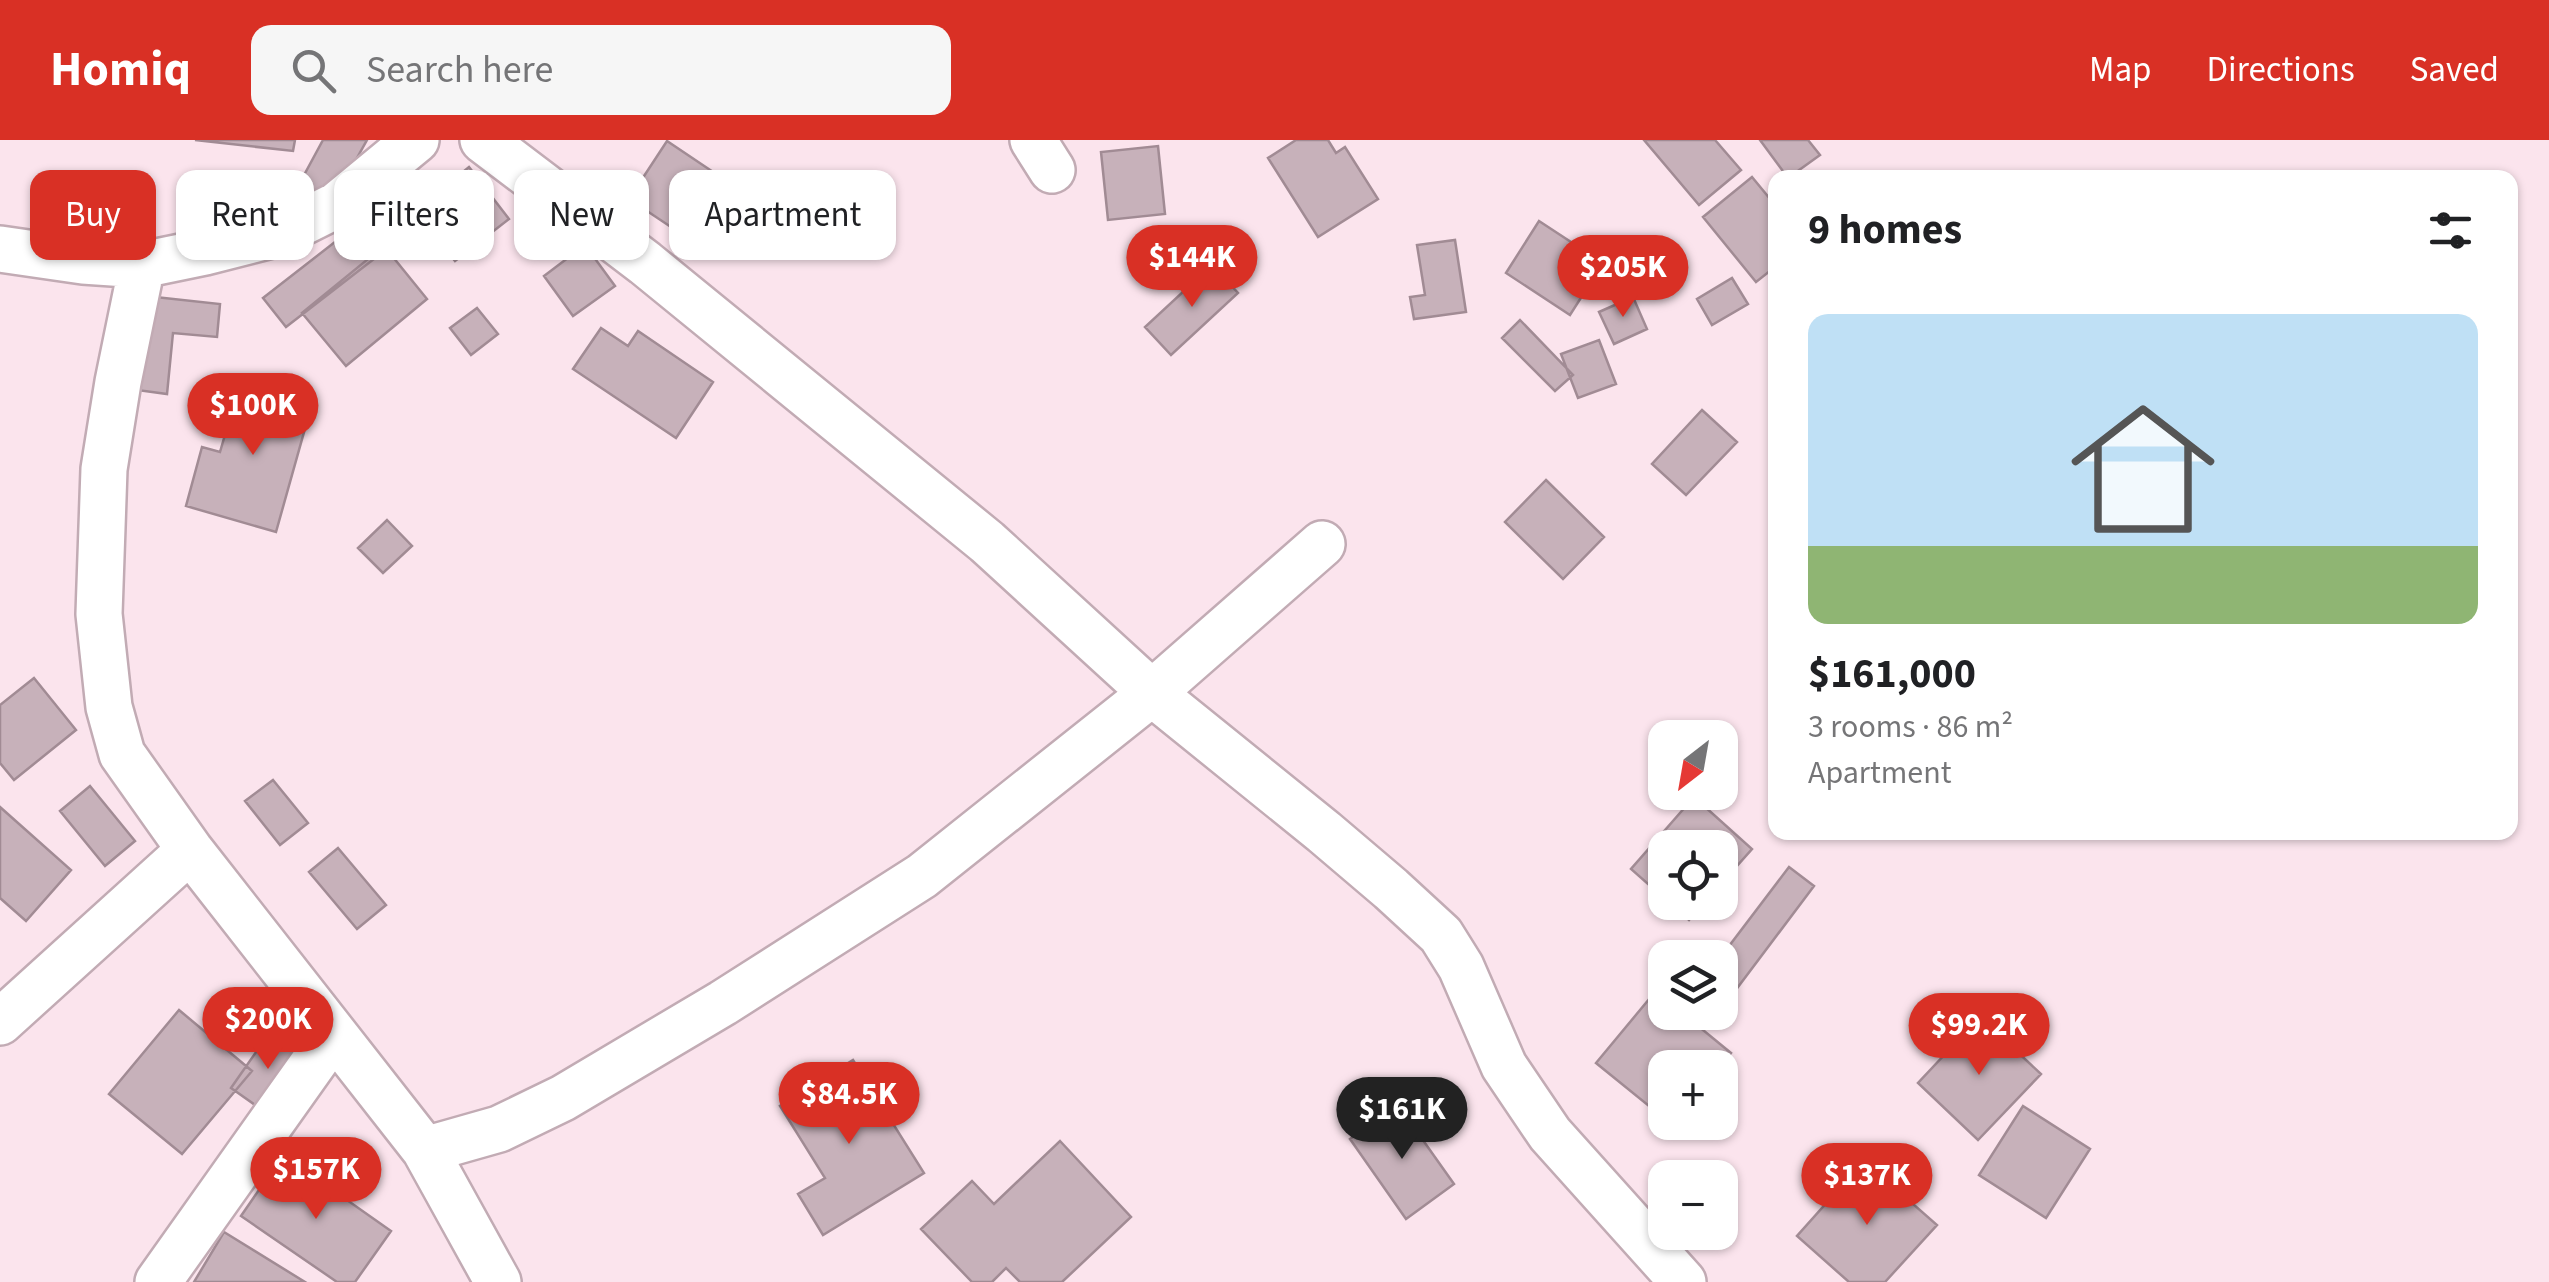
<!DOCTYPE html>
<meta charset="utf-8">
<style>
:root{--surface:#fff;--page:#f6f6f6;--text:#202124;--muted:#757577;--line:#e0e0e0;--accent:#d93025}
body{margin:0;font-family:"Source Sans 3",sans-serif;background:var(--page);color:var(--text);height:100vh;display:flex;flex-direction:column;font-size:38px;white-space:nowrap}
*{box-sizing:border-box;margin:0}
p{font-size:32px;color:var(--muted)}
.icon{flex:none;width:55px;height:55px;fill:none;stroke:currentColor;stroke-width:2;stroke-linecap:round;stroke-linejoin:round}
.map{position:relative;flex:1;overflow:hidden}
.side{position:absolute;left:1768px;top:30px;width:750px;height:670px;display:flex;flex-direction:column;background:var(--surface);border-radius:20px;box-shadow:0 2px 8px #0004}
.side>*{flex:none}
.top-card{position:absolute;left:30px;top:30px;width:950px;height:90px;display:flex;gap:20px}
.needle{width:65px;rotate:211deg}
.fabs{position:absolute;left:1648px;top:580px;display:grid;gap:20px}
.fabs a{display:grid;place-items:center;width:90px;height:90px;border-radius:20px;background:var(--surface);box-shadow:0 2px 8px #0004;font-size:50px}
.price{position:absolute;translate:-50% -85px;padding:0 22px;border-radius:35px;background:var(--accent);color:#fff;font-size:32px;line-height:65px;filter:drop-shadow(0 2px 5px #0008)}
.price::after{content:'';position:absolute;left:50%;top:60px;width:30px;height:22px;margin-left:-15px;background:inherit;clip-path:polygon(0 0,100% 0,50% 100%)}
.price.current{background:#222;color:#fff}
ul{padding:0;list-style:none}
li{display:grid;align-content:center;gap:20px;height:530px;padding:0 40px}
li+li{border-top:2px solid var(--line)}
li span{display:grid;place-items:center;height:310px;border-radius:20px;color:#555}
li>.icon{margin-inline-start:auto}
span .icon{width:180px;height:180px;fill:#fffc;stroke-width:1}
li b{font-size:42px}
h2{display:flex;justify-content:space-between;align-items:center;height:120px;padding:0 40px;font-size:42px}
.chip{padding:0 35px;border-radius:20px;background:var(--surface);box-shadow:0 2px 8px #0004;font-size:35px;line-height:90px}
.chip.current{background:var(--accent);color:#fff}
header{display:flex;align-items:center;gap:60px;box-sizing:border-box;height:140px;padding:0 50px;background:var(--accent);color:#fff}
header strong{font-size:48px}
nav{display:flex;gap:55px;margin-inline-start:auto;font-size:35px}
.search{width:700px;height:90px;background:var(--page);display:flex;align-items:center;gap:25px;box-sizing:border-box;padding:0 35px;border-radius:20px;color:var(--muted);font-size:38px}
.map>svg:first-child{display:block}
.building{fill:#c7b1ba;stroke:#a18b94;stroke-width:2.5}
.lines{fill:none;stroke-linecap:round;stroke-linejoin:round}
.minor-casing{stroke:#c2abb4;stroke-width:50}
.minor{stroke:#fff;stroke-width:45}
</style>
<header>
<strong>Homiq</strong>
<div class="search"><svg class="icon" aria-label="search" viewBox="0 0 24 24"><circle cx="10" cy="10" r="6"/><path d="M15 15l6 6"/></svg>Search here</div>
<nav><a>Map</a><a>Directions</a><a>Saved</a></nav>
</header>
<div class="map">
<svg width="2549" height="1142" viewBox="0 0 2549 1142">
<rect width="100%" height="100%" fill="#fbe4ed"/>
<path class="building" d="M195 0H295L293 11Z
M323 0H367L329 68 296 50Z
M1296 0H1328L1336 13 1345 7 1378 59 1318 97 1268 18Z
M1644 0H1715L1741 30 1699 65Z
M1760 0H1808L1820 15 1788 38Z
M667 1 737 48 698 105 629 59Z
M1158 6 1165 74 1108 80 1101 12Z
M469 27 509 79 455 121 423 81 286 187 263 158 421 35 436 54Z
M1752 37 1775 65V127L1756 142 1703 77Z
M1539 81 1603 123 1570 175 1506 133Z
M1455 100 1466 172 1414 179 1410 157 1425 155 1417 105Z
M585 105 615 146 573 176 544 136Z
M384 106 427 159 346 226 302 173Z
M1212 125 1238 153 1171 215 1145 187Z
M1732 138 1748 164 1712 185 1697 159Z
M146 156 220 164 217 197 173 193 167 254 137 250Z
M1633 157 1647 189 1614 204 1599 172Z
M477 168 498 194 471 215 450 188Z
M1520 180 1573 235 1555 251 1502 198Z
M601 188 628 206 638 191 713 242 676 298 573 229Z
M1599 200 1616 244 1578 258 1561 214Z
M241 240 313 260 276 392 186 366 202 307 220 312Z
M1702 270 1737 302 1686 355 1652 324Z
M1546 340 1604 397 1563 439 1505 382Z
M387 380 412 406 383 433 358 408Z
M34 538 76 590 14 640 0 623V565Z
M273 640 308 683 280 705 245 661Z
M90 646 135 701 105 726 60 671Z
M1694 657 1752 709 1720 745V708H1665V759L1631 729Z
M0 667 71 730 26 781 0 758Z
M338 708 386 765 357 789 309 732Z
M1789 727 1814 746 1735 851 1720 840V818Z
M1669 762H1705L1689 780Z
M1655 852 1665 860V872H1681L1731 913 1719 928H1665V979L1596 923Z
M179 870 252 931 182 1014 109 954Z
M1980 877 2041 934 1978 1000 1918 943Z
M270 892 304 916 265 972 231 948Z
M853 920 924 1033 823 1095 798 1054 825 1038 780 966Z
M1398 965 1454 1044 1406 1079 1350 999Z
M2023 966 2090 1009 2046 1078 1979 1035Z
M1060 1001 1131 1077 1062 1142H1020L1006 1128 992 1142H972L921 1089 972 1041 994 1064Z
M283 1015 391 1091 355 1142H337L241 1076Z
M1864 1021 1937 1085 1885 1142H1849L1797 1096Z
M224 1092 305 1142H194Z"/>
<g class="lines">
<g class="minor-casing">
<path id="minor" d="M483 0 645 123 987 402 1152 553 1324 692 1391 749 1441 795 1461 827 1504 926 1550 994 1683 1142
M1033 0 1052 30
M0 109 83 121 142 125 205 112 283 92 337 65 416 0
M142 125 118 242 104 329 99 474 109 567 122 614 190 710 425 1010 498 1142
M0 882 190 710
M425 1010 499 989 563 958 723 863 922 736 1152 553 1322 404
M158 1142 334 894"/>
</g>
<use href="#minor" class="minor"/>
</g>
</svg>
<div class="fabs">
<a><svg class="needle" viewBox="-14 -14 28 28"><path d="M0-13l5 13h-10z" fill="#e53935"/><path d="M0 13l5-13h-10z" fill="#757577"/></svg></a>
<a><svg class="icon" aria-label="locate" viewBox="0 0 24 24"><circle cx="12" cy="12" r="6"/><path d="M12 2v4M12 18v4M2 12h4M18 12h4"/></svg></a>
<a><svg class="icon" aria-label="layers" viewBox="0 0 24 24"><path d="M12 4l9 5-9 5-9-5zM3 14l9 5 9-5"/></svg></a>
<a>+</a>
<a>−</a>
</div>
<b class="price" style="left:1192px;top:170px">$144K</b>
<b class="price" style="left:1623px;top:180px">$205K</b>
<b class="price" style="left:253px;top:318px">$100K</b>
<b class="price" style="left:268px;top:932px">$200K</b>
<b class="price" style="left:1979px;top:938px">$99.2K</b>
<b class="price" style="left:849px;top:1007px">$84.5K</b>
<b class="price current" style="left:1402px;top:1022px">$161K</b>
<b class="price" style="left:316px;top:1082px">$157K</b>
<b class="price" style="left:1867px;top:1088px">$137K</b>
<div class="top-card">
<a class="chip current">Buy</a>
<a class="chip">Rent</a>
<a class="chip">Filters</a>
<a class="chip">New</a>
<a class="chip">Apartment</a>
</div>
<section class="side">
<h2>9 homes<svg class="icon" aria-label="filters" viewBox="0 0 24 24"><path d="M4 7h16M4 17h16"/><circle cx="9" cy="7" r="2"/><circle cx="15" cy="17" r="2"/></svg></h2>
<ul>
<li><span style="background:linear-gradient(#bfe0f5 75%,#8fb573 0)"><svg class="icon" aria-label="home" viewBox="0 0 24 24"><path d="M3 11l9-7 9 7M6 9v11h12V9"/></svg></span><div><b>$161,000</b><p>3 rooms · 86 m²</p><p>Apartment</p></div></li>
</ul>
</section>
</div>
